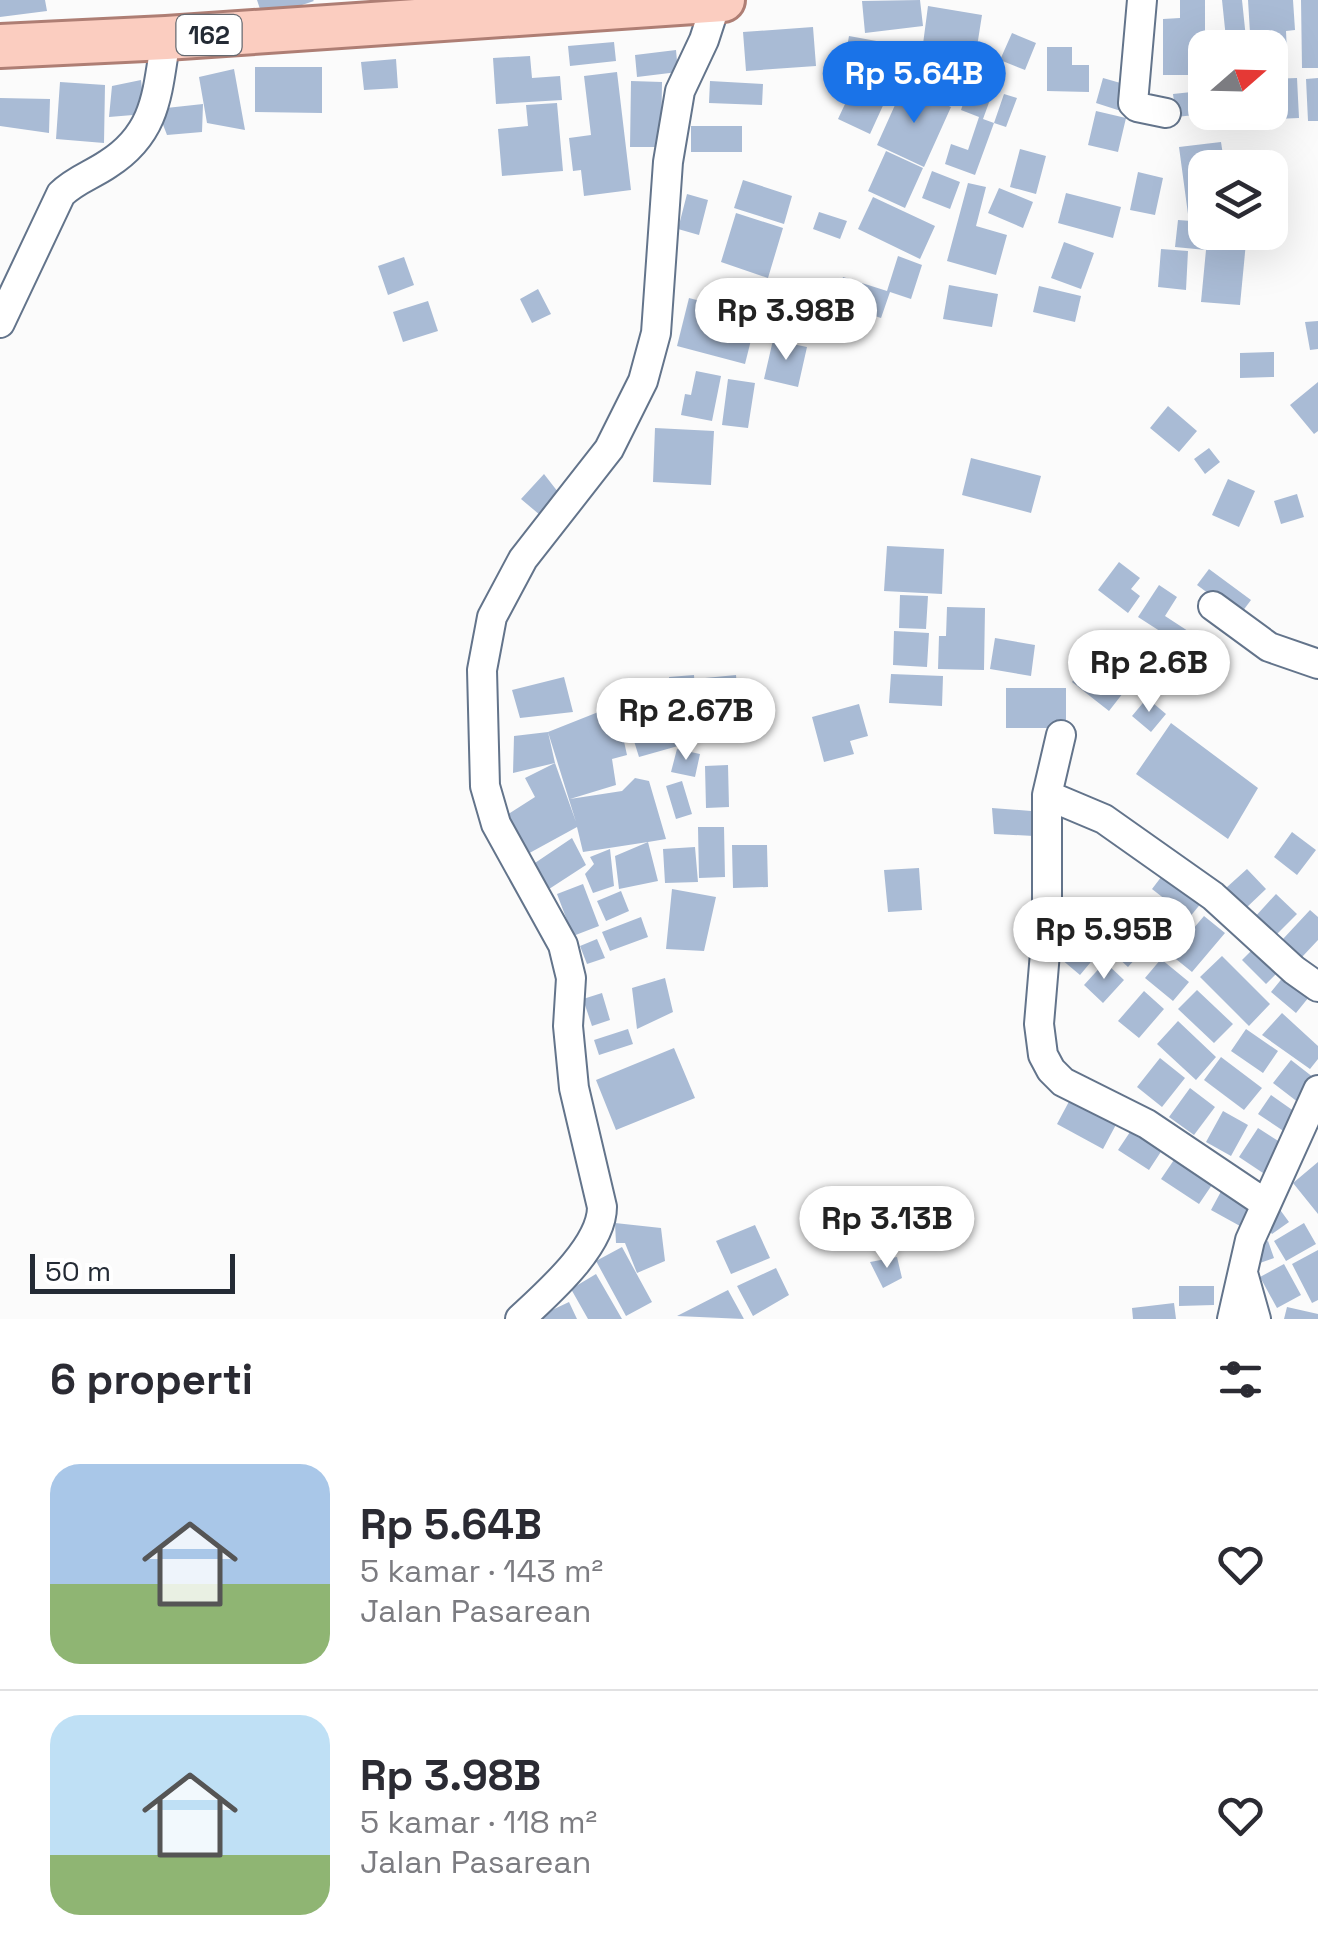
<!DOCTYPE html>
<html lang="id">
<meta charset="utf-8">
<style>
:root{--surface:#fff;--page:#f2f2f3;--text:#2b2b33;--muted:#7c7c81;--line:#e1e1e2;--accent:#1a73e8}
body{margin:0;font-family:"Space Grotesk",sans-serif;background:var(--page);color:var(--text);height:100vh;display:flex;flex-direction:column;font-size:38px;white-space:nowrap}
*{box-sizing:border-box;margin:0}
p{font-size:32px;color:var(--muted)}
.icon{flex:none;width:55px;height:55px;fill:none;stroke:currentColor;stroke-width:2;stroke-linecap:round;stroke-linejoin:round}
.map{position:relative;height:1319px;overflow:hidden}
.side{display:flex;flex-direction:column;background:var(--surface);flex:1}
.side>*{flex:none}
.needle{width:65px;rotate:70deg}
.tools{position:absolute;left:1188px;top:30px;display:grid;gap:20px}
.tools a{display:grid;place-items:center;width:100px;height:100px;border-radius:20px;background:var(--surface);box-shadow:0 10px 40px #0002;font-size:50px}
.scale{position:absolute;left:30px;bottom:25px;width:205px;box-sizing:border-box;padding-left:10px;border:5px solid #242b35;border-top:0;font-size:28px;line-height:35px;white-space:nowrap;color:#242b35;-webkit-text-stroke:8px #fff;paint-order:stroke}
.price{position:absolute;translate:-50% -85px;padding:0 22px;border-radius:35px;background:#fff;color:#222;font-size:32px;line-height:65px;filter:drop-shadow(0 2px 5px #0008)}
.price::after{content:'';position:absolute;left:50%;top:60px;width:30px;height:22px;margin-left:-15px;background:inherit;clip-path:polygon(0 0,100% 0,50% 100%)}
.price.selected{background:var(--accent);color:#fff}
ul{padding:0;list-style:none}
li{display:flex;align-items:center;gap:30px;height:250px;padding:0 50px}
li+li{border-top:2px solid var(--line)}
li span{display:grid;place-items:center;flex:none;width:280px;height:200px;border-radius:30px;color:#555}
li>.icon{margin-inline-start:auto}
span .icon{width:120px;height:120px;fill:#fffc;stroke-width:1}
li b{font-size:42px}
h2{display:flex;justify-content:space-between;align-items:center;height:120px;padding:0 50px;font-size:42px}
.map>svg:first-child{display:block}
.building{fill:#a9bbd5}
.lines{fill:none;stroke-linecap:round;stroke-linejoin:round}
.street-casing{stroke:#63748b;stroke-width:32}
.primary-casing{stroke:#ae7e74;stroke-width:48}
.street{stroke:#fff;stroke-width:28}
.primary{stroke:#fbcdc0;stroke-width:42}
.labels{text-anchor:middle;stroke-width:8;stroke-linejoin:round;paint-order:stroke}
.shield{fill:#fff;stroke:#666b72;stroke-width:2.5}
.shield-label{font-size:25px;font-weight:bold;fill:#242b35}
</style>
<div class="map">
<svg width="1318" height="1319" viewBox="0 0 1318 1319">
<rect width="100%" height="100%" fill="#fbfbfb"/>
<path class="building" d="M0 0H45L47 11 0 17Z
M257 0H313L314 1 263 18Z
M920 0 923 26 865 33 862 1Z
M1180 0H1205V75H1163V19L1180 18Z
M1222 0H1242L1247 48H1227Z
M1248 0H1293L1295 30 1286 31 1288 75H1270V48H1264L1263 32 1250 33Z
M1301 0H1318V68H1302Z
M928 6 982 15 976 53 923 44Z
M813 27 816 66 746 71 743 32Z
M1012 33 1036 43 1025 70 1000 60Z
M849 36 904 46 899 73 844 63Z
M614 42 616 61 570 66 568 46Z
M1047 47H1072V65H1089V92L1047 91Z
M915 49 964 54 961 85 912 80Z
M676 50 678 72 637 77 635 55Z
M530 56 532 78 560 76 562 100 496 104 493 58Z
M396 59 398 88 364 90 361 62Z
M255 67H322V113L255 112Z
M234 69 245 130 207 123 199 77Z
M617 72 631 190 584 196 581 170 573 171 569 138 591 135 584 76Z
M859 74 891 88 870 134 838 119Z
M972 77 995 86 983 119 994 123 975 175 945 164 951 144 968 150 979 117 961 110Z
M1103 78 1131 86 1124 112 1096 103Z
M1297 78 1299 118 1254 120 1253 112H1270V79Z
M1318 78V121H1308L1306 79Z
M141 80 145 114 109 117 112 86Z
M631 81 662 82 661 147H630Z
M710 81 763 84 762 105 709 103Z
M60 82 105 85 104 143 56 139Z
M904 85 951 107 924 167 877 145Z
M1201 91 1204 114 1176 117 1173 94Z
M1004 94 1017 98 1006 127 994 123Z
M0 98 50 99 49 133 0 126Z
M557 103 563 171 502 176 498 129 528 126 526 105Z
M203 104 202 132 167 135 157 109Z
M1096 111 1126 118 1118 152 1088 145Z
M691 126H742V152H691Z
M1221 142 1225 168H1205V212L1188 214 1179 147Z
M1020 149 1046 156 1036 194 1010 187Z
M886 151 923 168 905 208 868 191Z
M932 171 960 182 950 209 922 198Z
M1138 172 1163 178 1155 215 1130 210Z
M743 180 792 196 784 224 734 208Z
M968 183 986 187 976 226 1007 235 996 275 947 261Z
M999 188 1033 202 1023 228 988 213Z
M1066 193 1121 207 1113 238 1058 223Z
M687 194 708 200 699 235 678 229Z
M873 197 935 226 920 259 858 229Z
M819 212 847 221 840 239 813 229Z
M736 213 783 228 768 278 721 262Z
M1178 220 1205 222V232H1247L1240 305 1201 302 1206 250 1175 247Z
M1064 242 1094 253 1081 289 1051 278Z
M1161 249 1188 251 1186 290 1158 287Z
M898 256 922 265 911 299 890 292 881 318 835 303 843 277 887 291Z
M404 257 414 285 388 295 378 266Z
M949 285 998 294 992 327 943 319Z
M1039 286 1081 296 1075 322 1033 312Z
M538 289 551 314 532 323 520 299Z
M689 298 757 316 745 364 677 346Z
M428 301 438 331 403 342 393 312Z
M1318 321V349L1310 350 1305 322Z
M773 340 807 347 798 387 764 379Z
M1274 352V377L1240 378V353Z
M696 371 721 376 712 421 681 415 685 394 691 395Z
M728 379 755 383 748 428 722 425Z
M1318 382V431L1314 434 1290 405Z
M1168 406 1197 431 1179 452 1150 428Z
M655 428 714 431 711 485 653 482Z
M1209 448 1220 462 1205 474 1194 459Z
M971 458 1041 476 1031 513 962 495Z
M544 474 558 492 540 515 521 499Z
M1228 479 1255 491 1239 527 1212 515Z
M1297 494 1304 517 1281 524 1274 501Z
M887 546 944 549 942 594 884 591Z
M1119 562 1140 578 1131 589 1140 596 1128 613 1098 590Z
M1209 569 1251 600 1239 616 1197 585Z
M1159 585 1177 597 1165 616 1188 631 1180 644 1138 617Z
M900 595 928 596 926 629 899 628Z
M947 607 985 608 984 670 938 669 939 636H946Z
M894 631 929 633 927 667 893 665Z
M995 638 1035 645 1031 676 990 669Z
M1085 664 1123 693 1109 711 1072 682Z
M891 674 943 676 942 706 889 703Z
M694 675 697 719 673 721 669 677Z
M736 675 741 728 710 730 705 678Z
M564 677 573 712 520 718 512 690Z
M1006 688H1066V728H1006Z
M650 692 660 725 633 733 623 700Z
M1147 698 1166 714 1151 732 1132 716Z
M859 704 868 736 850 741 854 754 824 762 812 717Z
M616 705 627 755 612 759 616 785 570 799 622 791 635 778 649 781 666 839 648 842 658 881 619 889 615 856 648 842 583 852 577 827 524 856 507 815 535 797 525 778 555 763 513 773 514 736 548 732 555 763 576 822 548 732Z
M1171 723 1258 788 1228 839 1136 774Z
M681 727 685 744 639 757 634 741Z
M677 749 700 754 695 777 671 772Z
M728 765 729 807 706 808 705 766Z
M682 781 692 814 676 819 666 786Z
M992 808 1031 811 1034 836 994 834Z
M698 827H724L725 877 699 878Z
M1292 832 1316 850 1297 875 1274 857Z
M572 838 586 865 546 891 529 867Z
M732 845H767L768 887 733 888Z
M695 847 698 882 665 883 663 849Z
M610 849 614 886 593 893 585 874 594 864 590 857Z
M919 868 922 910 888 912 884 870Z
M1247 869 1266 889 1245 909 1226 888Z
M1165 872 1202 902 1189 918 1152 889Z
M583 884 599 926 573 936 557 894Z
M672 889 716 897 704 951 666 949Z
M621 891 629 911 606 921 597 901Z
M1276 894 1297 914 1274 937 1254 918Z
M1310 910 1318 917V940L1302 957 1283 939Z
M1173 916 1185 927 1168 946 1156 934Z
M1204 916 1225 933 1192 972 1171 955Z
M641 917 648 937 610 951 602 932Z
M1103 917 1126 938 1110 955 1088 934Z
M1064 930 1095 957 1080 975 1048 948Z
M1135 937 1146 947 1128 967 1117 957Z
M597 939 605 958 587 964 580 946Z
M1258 944 1282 968 1266 984 1242 960Z
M1222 956 1270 1004 1249 1026 1200 977Z
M1161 959 1189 982 1173 1001 1145 978Z
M1105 962 1124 980 1103 1003 1084 985Z
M1288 971 1313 992 1296 1013 1271 992Z
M665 978 673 1012 637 1029 632 988Z
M1197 990 1233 1024 1214 1043 1178 1009Z
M1144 991 1164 1009 1139 1038 1118 1021Z
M602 993 610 1020 592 1026 583 999Z
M1282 1013 1318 1046V1059L1310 1069 1262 1035Z
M1178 1021 1216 1057 1196 1080 1157 1044Z
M628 1029 633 1044 599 1055 594 1040Z
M1246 1029 1278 1051 1263 1073 1231 1051Z
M674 1048 695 1098 616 1130 596 1080Z
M1221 1057 1262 1088 1244 1110 1204 1080Z
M1160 1058 1185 1078 1162 1107 1137 1087Z
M1291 1060 1318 1081 1303 1106 1273 1083Z
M1190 1088 1215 1107 1194 1135 1169 1117Z
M1073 1094 1119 1119 1103 1149 1057 1124Z
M1271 1095 1298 1114 1285 1132 1258 1114Z
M1223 1111 1248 1125 1231 1156 1206 1142Z
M1136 1123 1166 1144 1149 1170 1118 1150Z
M1258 1128 1283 1144 1263 1173 1239 1157Z
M1180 1151 1218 1176 1199 1204 1161 1179Z
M1318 1162V1214L1293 1183Z
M1225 1184 1254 1200 1240 1226 1211 1210Z
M1278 1207 1289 1222 1272 1234 1261 1220Z
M615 1223 661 1228 665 1261 637 1273 625 1243H616Z
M1304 1223 1316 1244 1286 1261 1274 1241Z
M755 1225 770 1258 731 1274 716 1241Z
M1268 1241 1274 1258 1257 1264 1252 1247Z
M622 1247 652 1302 626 1316 596 1261Z
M1318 1250V1300L1312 1303 1292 1264Z
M897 1257 902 1278 883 1288 870 1262Z
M1284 1264 1301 1295 1277 1308 1260 1277Z
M776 1268 789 1295 753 1316 737 1286Z
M596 1274 622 1319H588L571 1289Z
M1179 1286H1214V1305L1179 1306Z
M728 1290 744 1319 677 1316Z
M569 1302 577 1319H533Z
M1174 1303 1176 1319H1133L1132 1308Z
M1287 1307 1318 1314V1319H1284Z"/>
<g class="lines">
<g class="street-casing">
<path id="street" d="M1142 0 1133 103 1137 107 1166 113
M0 323 61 194C75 180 92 175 108 164 158 132 157 91 166 38
M1213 606 1269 647 1318 664
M1061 735 1047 795V929L1039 1024 1043 1055 1051 1070 1063 1082 1147 1124 1266 1204
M1047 795 1104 819 1213 896 1294 970 1318 987
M1243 1273 1256 1319
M520 1319C548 1293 602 1246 602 1207L574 1088 568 1026 571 978 563 945 496 824 485 786 482 670 492 617 523 559 609 449 643 381 656 333 668 162 680 91 704 40 717 0
M1232 1319 1250 1240 1318 1090"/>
</g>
<g class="primary-casing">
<path id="primary" d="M0 46 166 38 723 0"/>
</g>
<use href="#street" class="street"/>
<use href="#primary" class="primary"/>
</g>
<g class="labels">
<rect class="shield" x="176.5" y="15" width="65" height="40" rx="8"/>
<g class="shield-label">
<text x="209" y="44">162</text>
</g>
</g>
</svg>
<div class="tools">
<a><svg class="needle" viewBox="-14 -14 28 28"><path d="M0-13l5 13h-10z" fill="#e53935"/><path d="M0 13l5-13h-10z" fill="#7c7c81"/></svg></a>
<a><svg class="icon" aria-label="layers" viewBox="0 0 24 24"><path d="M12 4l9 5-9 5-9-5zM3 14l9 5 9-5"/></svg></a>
</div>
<div class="scale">50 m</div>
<b class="price selected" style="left:914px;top:126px">Rp 5.64B</b>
<b class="price" style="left:786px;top:363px">Rp 3.98B</b>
<b class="price" style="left:1149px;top:715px">Rp 2.6B</b>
<b class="price" style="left:686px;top:763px">Rp 2.67B</b>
<b class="price" style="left:1104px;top:982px">Rp 5.95B</b>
<b class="price" style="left:887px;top:1271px">Rp 3.13B</b>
</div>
<section class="side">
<h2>6 properti<svg class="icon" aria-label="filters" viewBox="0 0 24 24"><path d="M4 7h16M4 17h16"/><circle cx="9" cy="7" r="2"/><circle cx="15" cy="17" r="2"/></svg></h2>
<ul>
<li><span style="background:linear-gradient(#a9c7e8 60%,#8fb573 0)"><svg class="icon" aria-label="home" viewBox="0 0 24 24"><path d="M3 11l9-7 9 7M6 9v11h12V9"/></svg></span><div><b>Rp 5.64B</b><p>5 kamar · 143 m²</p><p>Jalan Pasarean</p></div><svg class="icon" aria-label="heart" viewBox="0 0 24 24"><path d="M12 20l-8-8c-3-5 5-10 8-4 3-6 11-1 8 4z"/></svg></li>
<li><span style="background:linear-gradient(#bfe0f5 70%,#8fb573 0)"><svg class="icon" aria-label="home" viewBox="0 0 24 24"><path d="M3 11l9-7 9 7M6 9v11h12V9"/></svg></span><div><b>Rp 3.98B</b><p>5 kamar · 118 m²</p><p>Jalan Pasarean</p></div><svg class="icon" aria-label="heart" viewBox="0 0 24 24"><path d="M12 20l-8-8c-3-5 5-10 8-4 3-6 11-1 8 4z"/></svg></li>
</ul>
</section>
